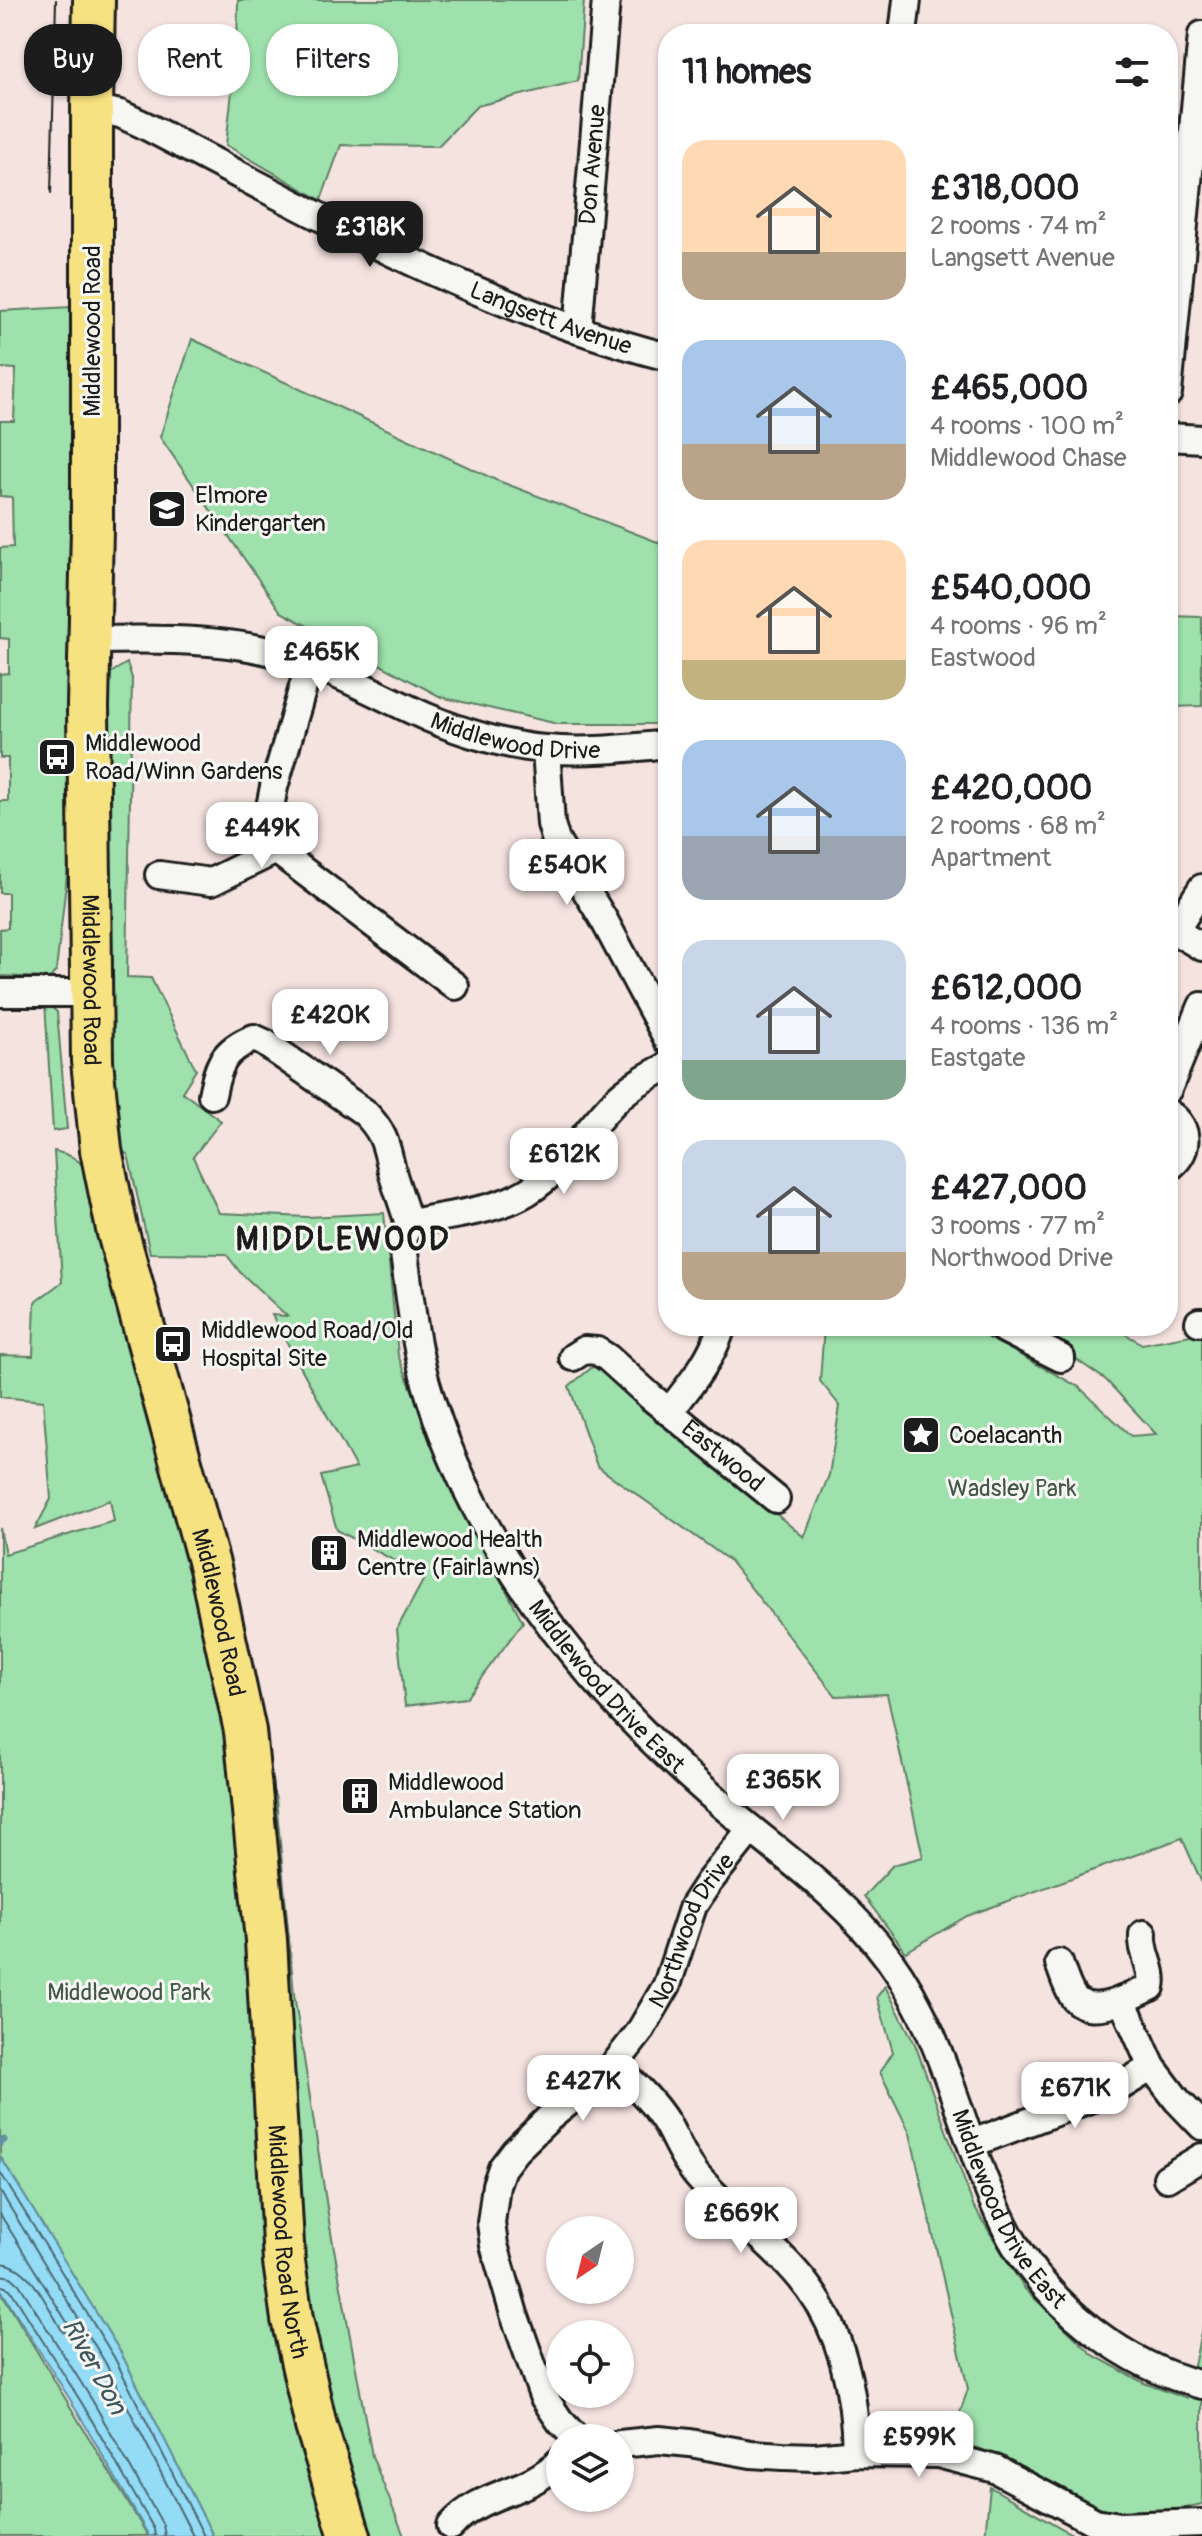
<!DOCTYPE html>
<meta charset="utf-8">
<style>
:root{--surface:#fff;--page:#f6f6f6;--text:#202124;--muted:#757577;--accent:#1c1c1c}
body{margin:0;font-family:Pangolin,sans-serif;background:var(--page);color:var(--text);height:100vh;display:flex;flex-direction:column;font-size:30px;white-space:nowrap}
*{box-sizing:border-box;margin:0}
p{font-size:26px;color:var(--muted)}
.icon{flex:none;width:44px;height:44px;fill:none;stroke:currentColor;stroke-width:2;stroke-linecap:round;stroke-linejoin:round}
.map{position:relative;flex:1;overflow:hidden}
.sheet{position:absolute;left:658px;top:24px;width:520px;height:1312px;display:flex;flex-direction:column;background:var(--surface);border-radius:32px;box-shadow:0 2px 6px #0004}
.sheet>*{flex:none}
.hud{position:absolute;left:24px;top:24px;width:514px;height:72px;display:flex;gap:16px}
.needle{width:52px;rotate:215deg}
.controls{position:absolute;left:546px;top:2216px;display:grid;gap:16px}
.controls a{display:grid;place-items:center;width:88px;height:88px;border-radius:50%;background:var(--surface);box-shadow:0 2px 6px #0004;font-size:40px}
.price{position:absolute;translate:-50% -68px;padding:0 18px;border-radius:16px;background:#fff;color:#222;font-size:26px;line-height:52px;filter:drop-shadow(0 2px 4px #0008)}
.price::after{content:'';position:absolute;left:50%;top:48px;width:24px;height:18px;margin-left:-12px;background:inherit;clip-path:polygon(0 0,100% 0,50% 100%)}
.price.active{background:var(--accent);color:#fff}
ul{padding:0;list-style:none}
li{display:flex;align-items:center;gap:24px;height:200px;padding:0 24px}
li span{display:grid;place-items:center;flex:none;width:224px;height:160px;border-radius:24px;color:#555}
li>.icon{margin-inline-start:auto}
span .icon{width:96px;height:96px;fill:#fffc;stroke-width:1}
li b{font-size:34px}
h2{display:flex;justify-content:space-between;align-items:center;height:96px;padding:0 24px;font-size:34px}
.pill{padding:0 28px;border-radius:32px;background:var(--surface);box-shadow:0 2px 6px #0004;font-size:28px;line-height:72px}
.pill.active{background:var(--accent);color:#fff}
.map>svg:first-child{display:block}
.green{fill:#9ee1ac;stroke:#5d7e64;stroke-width:2}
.water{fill:#94dcf6;stroke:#648f9f;stroke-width:2}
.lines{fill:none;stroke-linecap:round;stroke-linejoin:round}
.shore{stroke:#4c6973;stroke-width:2}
.stream{stroke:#648f9f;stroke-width:7}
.minor-casing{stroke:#1c1c1c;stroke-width:32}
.primary-casing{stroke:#1c1c1c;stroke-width:46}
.minor{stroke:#f6f6f2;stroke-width:26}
.primary{stroke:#f7e281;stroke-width:40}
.tram{stroke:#1c1c1c;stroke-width:2}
.labels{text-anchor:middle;stroke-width:6;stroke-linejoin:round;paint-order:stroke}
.street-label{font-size:24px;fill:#1c1c1c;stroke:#f6f6f2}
.poi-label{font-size:24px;fill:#1c1c1c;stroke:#f6f6f2;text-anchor:start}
.park-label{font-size:24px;fill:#435747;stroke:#f6f6f2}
.water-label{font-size:26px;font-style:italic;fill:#40565d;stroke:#f6f6f2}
.district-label{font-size:32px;font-weight:bold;letter-spacing:2px;fill:#1c1c1c;stroke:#f6f6f2}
</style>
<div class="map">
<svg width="1202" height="2536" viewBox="0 0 1202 2536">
<rect width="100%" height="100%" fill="#f5e3e0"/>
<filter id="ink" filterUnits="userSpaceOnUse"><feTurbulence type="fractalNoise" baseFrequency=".0125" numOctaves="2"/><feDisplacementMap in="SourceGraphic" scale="16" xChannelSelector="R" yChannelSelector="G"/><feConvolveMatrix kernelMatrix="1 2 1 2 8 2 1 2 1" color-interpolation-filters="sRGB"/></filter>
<g filter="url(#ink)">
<path class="green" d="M238 0H584L578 81 477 106 438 146 341 145 321 200 226 145 237 47Z
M71 307 73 822 56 971 50 978 0 976V929L8 928V893H0V801H8V758H0V674L9 673V639L0 638V548L13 547 12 497 0 496V421H14L16 369 0 368V311Z
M192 339 496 480 668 546V724H558L441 697 281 612 160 437Z
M1168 616 1202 617V706L1168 707Z
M127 663 132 678 127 977 151 978 196 1070 182 1092 221 1121 193 1157 219 1213 308 1217 384 1213 398 1355 447 1478 523 1622 466 1698 405 1706 397 1629 425 1577 337 1530 321 1476 356 1468 272 1315 287 1316 240 1272 226 1254 150 1253 128 1154 121 1152 110 1052 104 677Z
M45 1002 57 1012 67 1129 53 1131Z
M54 1151C72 1155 81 1160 90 1176L229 1723 339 2536H213L121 2353 0 2156V1528L5 1554 114 1521 110 1500 35 1529 51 1499 43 1401 0 1397V1355L33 1356 35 1302 62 1282Z
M824 1326H967L1079 1387 1131 1436 1156 1434 1106 1380 1045 1338 1021 1326H1112L1142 1344 1202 1333V1883L1182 1838 967 1916 906 1952 864 1896 893 1865 923 1857 887 1694 836 1696 730 1561 597 1466 569 1386 595 1365 804 1537 829 1475 840 1406 820 1381Z
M266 1770 276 1799 294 1994 330 2227 372 2456 404 2536H373L349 2477 311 2331 295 2184Z
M885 1986 915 2044 973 2205 1024 2288 1093 2355 1144 2383 1187 2399 1202 2328V2504L1175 2510 1124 2514 1099 2507 981 2449 950 2441 968 2389 910 2133 880 2072 893 2052 877 1997Z
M0 2290 148 2536H0Z
M990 2487 1070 2533 1081 2536H985Z"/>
<path class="water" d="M0 2156 121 2353 213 2536H149L76 2409 0 2288Z"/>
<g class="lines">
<path class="shore" d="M0 2172 114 2357 204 2536
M0 2191 105 2362 193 2536
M0 2214 70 2327 69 2332H63C48 2308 31 2264 0 2263
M0 2275 11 2277 19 2284 92 2400 163 2525 165 2536
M0 2285 10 2289 83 2405 154 2529 155 2536"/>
<path class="stream" d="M0 2143 4 2140"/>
<g class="minor-casing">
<g id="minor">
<path d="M903 34 907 0"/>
<path id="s1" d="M92 108 120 114 144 125C313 213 482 309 668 357"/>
<path id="s2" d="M578 330 606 0"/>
<path d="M1168 393 1202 35"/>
<path d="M1168 437 1202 439"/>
<path id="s3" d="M89 640C143 639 206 638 259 649 321 661 372 693 429 718 462 732 510 747 546 749 586 753 628 748 668 744"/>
<path d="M310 663 274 787 268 817 270 835 276 850 455 986"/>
<path d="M546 749 551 824 556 841 604 920 668 1040"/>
<path d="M159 875 211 882 276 850"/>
<path d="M1168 927 1202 947"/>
<path d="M1175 931 1202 888"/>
<path d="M0 993H90"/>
<path d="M1168 1089 1202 1006"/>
<path id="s4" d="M212 1095C218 1065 223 1050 254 1038L265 1043 364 1112C386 1134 386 1146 393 1175 398 1191 404 1208 409 1224L402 1239C409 1287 413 1336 426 1383 472 1544 583 1683 707 1792 769 1847 839 1891 889 1959 950 2042 962 2148 1011 2238 1031 2274 1060 2305 1092 2330 1126 2356 1161 2375 1202 2385"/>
<path d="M1168 1113C1191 1127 1189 1154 1168 1168"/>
<path d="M409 1224C448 1214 492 1213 527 1192 563 1170 584 1133 612 1104 628 1087 648 1076 668 1066"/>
<path d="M1199 1322H1202"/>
<path d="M998 1326 1061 1358"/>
<path id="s5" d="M573 1357 584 1350 597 1351 608 1358 651 1397 776 1499"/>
<path d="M669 1412C690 1385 712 1359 722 1326"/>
<path d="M1059 1963C1063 1974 1067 1989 1074 1998 1093 2019 1131 1996 1151 1987 1155 1969 1141 1953 1143 1934"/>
<path d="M1122 2000 1152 2067 1177 2100 1202 2126"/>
<path d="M614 2065C633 2083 653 2101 667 2124 677 2142 684 2161 698 2177 732 2216 779 2247 810 2290 844 2337 855 2396 856 2453"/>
<path d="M973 2143 1116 2089 1152 2067"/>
<path d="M1167 2178 1202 2157"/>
<path id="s6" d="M576 2438 560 2421 543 2396 514 2314 494 2245 491 2223 496 2185 502 2168 515 2151 549 2118 614 2065 639 2033 667 1985 693 1906 708 1883 751 1829"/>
<path d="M620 2444 659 2440 690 2443 751 2454 783 2456 815 2457 856 2453 938 2454 995 2469 1095 2522 1120 2526 1202 2523"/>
<path d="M451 2526C482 2490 525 2496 560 2461"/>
</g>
</g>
<g class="primary-casing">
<g id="primary">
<path id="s7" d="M94 0 92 108V528L88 706 92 1061 101 1150 117 1229 210 1568 245 1731 266 1940 284 2262 292 2319 316 2426 350 2536"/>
</g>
</g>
<use href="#minor" class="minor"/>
<use href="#primary" class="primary"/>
<path class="tram" d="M51 193 56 0"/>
</g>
</g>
<defs>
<g id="school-square" transform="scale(2)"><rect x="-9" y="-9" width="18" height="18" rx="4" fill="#1c1c1c" stroke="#f6f6f2"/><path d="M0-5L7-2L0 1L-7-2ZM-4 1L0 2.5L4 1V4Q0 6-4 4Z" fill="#fff"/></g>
<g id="bus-square" transform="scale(2)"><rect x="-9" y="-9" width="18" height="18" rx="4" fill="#1c1c1c" stroke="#f6f6f2"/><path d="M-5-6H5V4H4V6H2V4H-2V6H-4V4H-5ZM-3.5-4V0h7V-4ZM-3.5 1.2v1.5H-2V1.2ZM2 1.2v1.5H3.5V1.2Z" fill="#fff"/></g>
<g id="sight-square" transform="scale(2)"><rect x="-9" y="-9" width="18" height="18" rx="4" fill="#1c1c1c" stroke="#f6f6f2"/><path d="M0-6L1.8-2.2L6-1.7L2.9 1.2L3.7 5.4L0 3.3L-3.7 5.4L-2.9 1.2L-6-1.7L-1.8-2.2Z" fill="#fff"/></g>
<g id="building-square" transform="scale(2)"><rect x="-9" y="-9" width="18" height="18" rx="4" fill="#1c1c1c" stroke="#f6f6f2"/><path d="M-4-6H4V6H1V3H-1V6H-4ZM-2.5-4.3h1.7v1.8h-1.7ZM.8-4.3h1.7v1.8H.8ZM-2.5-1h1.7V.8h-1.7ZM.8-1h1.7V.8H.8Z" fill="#fff"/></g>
</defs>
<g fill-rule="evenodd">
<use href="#school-square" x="167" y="509"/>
<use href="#bus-square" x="57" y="757"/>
<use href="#bus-square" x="173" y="1344"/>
<use href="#sight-square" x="921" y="1435"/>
<use href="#building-square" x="329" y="1553"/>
<use href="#building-square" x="360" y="1796"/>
</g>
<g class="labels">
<g class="street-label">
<text dy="8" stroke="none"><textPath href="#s2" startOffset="166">Don Avenue</textPath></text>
<text dy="8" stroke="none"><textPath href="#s1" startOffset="506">Langsett Avenue</textPath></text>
<text transform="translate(92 331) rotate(-90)" y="8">Middlewood Road</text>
<text dy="8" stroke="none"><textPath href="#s3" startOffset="444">Middlewood Drive</textPath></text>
<text dy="8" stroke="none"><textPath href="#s7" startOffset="980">Middlewood Road</textPath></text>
<text dy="8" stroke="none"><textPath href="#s5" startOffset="190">Eastwood</textPath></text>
<text dy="8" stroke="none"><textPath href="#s7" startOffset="1628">Middlewood Road</textPath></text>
<text dy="8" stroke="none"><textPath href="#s4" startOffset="850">Middlewood Drive East</textPath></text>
<text dy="8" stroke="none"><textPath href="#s6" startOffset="600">Northwood Drive</textPath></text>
<text dy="8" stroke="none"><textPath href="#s4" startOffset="1522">Middlewood Drive East</textPath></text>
<text dy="8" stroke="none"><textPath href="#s7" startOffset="2262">Middlewood Road North</textPath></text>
</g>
<g class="poi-label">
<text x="195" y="503">Elmore<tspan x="195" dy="28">Kindergarten</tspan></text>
<text x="85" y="751">Middlewood<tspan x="85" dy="28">Road/Winn Gardens</tspan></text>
<text x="201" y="1338">Middlewood Road/Old<tspan x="201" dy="28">Hospital Site</tspan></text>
<text x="949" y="1443">Coelacanth</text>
<text x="357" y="1547">Middlewood Health<tspan x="357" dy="28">Centre (Fairlawns)</tspan></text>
<text x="388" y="1790">Middlewood<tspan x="388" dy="28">Ambulance Station</tspan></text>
</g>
<g class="park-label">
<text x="1012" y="1496">Wadsley Park</text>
<text x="129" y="2000">Middlewood Park</text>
</g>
<g class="water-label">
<text transform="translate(95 2366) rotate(61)" y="9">River Don</text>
</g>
<g class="district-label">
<text x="343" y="1250">MIDDLEWOOD</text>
</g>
</g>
</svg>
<div class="controls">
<a><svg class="needle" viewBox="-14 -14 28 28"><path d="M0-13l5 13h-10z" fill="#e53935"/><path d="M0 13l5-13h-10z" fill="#757577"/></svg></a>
<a><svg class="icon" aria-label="locate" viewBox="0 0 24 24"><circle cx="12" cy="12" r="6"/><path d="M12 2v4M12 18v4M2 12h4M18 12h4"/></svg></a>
<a><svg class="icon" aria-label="layers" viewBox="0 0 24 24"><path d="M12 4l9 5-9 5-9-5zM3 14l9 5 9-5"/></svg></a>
</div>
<b class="price active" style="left:370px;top:269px">£318K</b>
<b class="price" style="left:321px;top:694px">£465K</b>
<b class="price" style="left:262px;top:870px">£449K</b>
<b class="price" style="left:567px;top:907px">£540K</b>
<b class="price" style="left:330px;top:1057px">£420K</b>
<b class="price" style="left:564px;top:1196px">£612K</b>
<b class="price" style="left:783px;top:1822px">£365K</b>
<b class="price" style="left:583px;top:2123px">£427K</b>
<b class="price" style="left:1075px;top:2130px">£671K</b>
<b class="price" style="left:741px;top:2255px">£669K</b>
<b class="price" style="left:919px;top:2479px">£599K</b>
<div class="hud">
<a class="pill active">Buy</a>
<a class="pill">Rent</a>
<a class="pill">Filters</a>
</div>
<section class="sheet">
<h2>11 homes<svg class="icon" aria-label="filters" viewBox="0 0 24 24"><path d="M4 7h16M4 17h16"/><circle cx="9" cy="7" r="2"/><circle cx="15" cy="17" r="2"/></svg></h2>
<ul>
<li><span style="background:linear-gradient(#ffd9b3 70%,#b9a48a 0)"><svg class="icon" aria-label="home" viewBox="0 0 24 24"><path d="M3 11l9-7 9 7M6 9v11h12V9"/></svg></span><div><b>£318,000</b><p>2 rooms · 74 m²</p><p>Langsett Avenue</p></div></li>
<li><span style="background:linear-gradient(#a9c7e8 65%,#b9a48a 0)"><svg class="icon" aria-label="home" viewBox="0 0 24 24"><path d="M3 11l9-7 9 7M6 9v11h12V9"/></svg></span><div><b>£465,000</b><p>4 rooms · 100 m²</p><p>Middlewood Chase</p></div></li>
<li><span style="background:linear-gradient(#ffd9b3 75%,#c2b280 0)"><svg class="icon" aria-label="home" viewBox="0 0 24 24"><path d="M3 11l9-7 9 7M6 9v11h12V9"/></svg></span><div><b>£540,000</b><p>4 rooms · 96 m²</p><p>Eastwood</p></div></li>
<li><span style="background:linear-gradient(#a9c7e8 60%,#9aa5b1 0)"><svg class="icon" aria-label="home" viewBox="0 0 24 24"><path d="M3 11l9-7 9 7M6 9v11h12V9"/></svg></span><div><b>£420,000</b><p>2 rooms · 68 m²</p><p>Apartment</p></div></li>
<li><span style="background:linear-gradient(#c9d6e8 75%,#7fa58c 0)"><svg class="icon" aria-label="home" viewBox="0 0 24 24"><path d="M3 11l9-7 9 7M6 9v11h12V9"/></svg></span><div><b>£612,000</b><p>4 rooms · 136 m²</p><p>Eastgate</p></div></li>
<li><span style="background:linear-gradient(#c9d6e8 70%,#b9a48a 0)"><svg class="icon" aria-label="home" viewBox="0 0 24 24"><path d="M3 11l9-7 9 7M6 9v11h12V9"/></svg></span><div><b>£427,000</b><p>3 rooms · 77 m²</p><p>Northwood Drive</p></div></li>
</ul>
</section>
</div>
